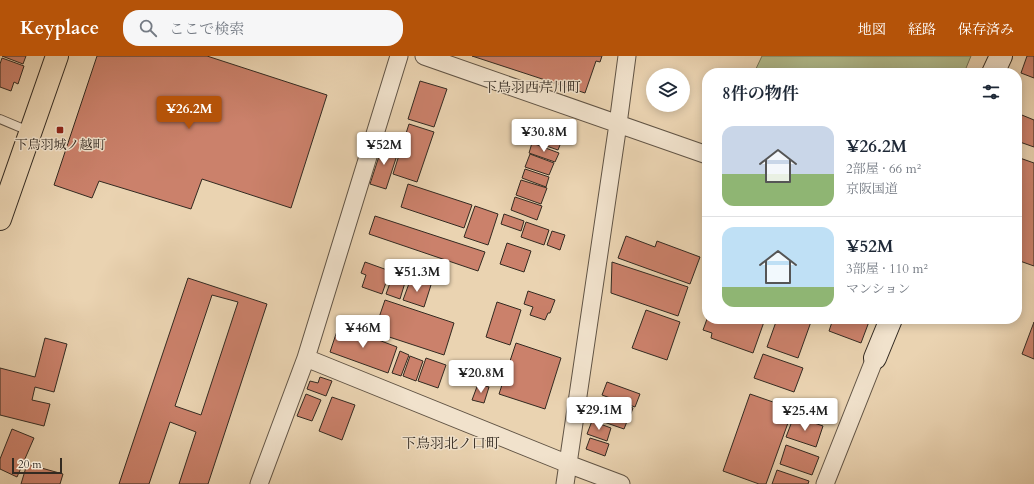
<!DOCTYPE html>
<html lang="ja">
<meta charset="utf-8">
<style>
:root{--surface:#fff;--page:#f6f6f7;--text:#1f2937;--muted:#747a83;--line:#e0e1e3;--accent:#b45309}
body{margin:0;font-family:Cardo,"Noto Serif JP",serif;background:var(--page);color:var(--text);height:100vh;display:flex;flex-direction:column;font-size:15px;white-space:nowrap}
*{box-sizing:border-box;margin:0}
p{font-size:13px;color:var(--muted)}
.icon{flex:none;width:22px;height:22px;fill:none;stroke:currentColor;stroke-width:2;stroke-linecap:round;stroke-linejoin:round}
.map{position:relative;flex:1;overflow:hidden}
.side{position:absolute;left:702px;top:12px;width:320px;height:256px;display:flex;flex-direction:column;background:var(--surface);border-radius:16px;box-shadow:0 2px 10px #0003}
.side>*{flex:none}
.fabs{position:absolute;left:646px;top:12px;display:grid;gap:8px}
.fabs a{display:grid;place-items:center;width:44px;height:44px;border-radius:50%;background:var(--surface);box-shadow:0 2px 10px #0003;font-size:20px}
.scale{position:absolute;left:12px;bottom:10px;width:50px;box-sizing:border-box;padding-left:4px;border:2px solid #332a21;border-top:0;font-size:11px;line-height:14px;white-space:nowrap;color:#332a21;-webkit-text-stroke:3px #f1e2cc;paint-order:stroke}
.price{position:absolute;translate:-50% -34px;padding:0 9px;border-radius:4px;background:#fff;color:#222;font-size:13px;line-height:26px;filter:drop-shadow(0 1px 2px #0008)}
.price::after{content:'';position:absolute;left:50%;top:24px;width:12px;height:9px;margin-left:-6px;background:inherit;clip-path:polygon(0 0,100% 0,50% 100%)}
.price.on{background:var(--accent);color:#fff}
ul{padding:0;list-style:none}
li{display:flex;align-items:center;gap:12px;height:100px;padding:0 20px}
li+li{border-top:1px solid var(--line)}
li span{display:grid;place-items:center;flex:none;width:112px;height:80px;border-radius:12px;color:#555}
li>.icon{margin-inline-start:auto}
span .icon{width:48px;height:48px;fill:#fffc;stroke-width:1}
li b{font-size:17px}
h2{display:flex;justify-content:space-between;align-items:center;height:48px;padding:0 20px;font-size:17px}
header{display:flex;align-items:center;gap:24px;box-sizing:border-box;height:56px;padding:0 20px;background:var(--accent);color:#fff}
header strong{font-size:19px}
nav{display:flex;gap:22px;margin-inline-start:auto;font-size:14px}
.search{width:280px;height:36px;background:var(--page);display:flex;align-items:center;gap:10px;box-sizing:border-box;padding:0 14px;border-radius:16px;color:var(--muted);font-size:15px}
.map>svg:first-child{display:block}
.green{fill:#b2be8f;stroke:#727458}
.building{fill:#cb816b;stroke:#332a21;fill-rule:evenodd}
.lines{fill:none;stroke-linecap:round;stroke-linejoin:round}
.lane-casing{stroke:#615445;stroke-width:10}
.street-casing{stroke:#615445;stroke-width:19}
.secondary-casing{stroke:#332a21;stroke-width:24}
.highway-casing{stroke:#332a21;stroke-width:24}
.lane{stroke:#f1e2cc;stroke-width:8}
.street{stroke:#f1e2cc;stroke-width:17}
.secondary{stroke:#f1e2cc;stroke-width:22}
.highway{stroke:#ead3b1;stroke-width:22}
.poi-dot{fill:#8f2418;stroke:#f1e2cc;stroke-width:1.5}
.labels{text-anchor:middle;stroke-width:3;stroke-linejoin:round;paint-order:stroke}
.poi-label{font-size:13px;fill:#332a21;stroke:#f1e2cc}
.neighbourhood-label{font-size:14px;fill:#332a21;stroke:#f1e2cc}
</style>
<header>
<strong>Keyplace</strong>
<div class="search"><svg class="icon" aria-label="search" viewBox="0 0 24 24"><circle cx="10" cy="10" r="6"/><path d="M15 15l6 6"/></svg>ここで検索</div>
<nav><a>地図</a><a>経路</a><a>保存済み</a></nav>
</header>
<div class="map">
<svg width="1034" height="428" viewBox="0 0 1034 428">
<rect width="100%" height="100%" fill="#ead3b1"/>
<filter id="stains"><feTurbulence type="fractalNoise" baseFrequency=".005" numOctaves="4"/><feColorMatrix values="0 0 0 0 .2 0 0 0 0 .09 0 0 0 0 .02 0 0 0 .5 -.17"/></filter>
<radialGradient id="worn" r=".72"><stop offset=".6" stop-color="#630" stop-opacity="0"/><stop offset="1" stop-color="#630" stop-opacity=".3"/></radialGradient>
<path class="green" d="M762 0H971L964 17H754Z"/>
<path class="building" d="M2 0H26L23 8Z
M97 0H207L327 39 291 152 202 123 191 153 99 125 92 142 54 129Z
M472 0H602L600 6 596 5 585 37Z
M1027 0H1034V22L1021 17Z
M2 2 24 10 18 28 14 26 11 35 0 31V8Z
M420 25 447 33 434 71 408 63Z
M1017 57 1034 64V91L1017 85Z
M409 68 434 76 417 126 393 118Z
M540 71 564 79 558 94 535 86Z
M532 87 559 97 555 106 529 97Z
M383 88 399 93 386 133 370 128Z
M530 98 554 107 549 119 525 111Z
M1017 101 1034 107V210L1017 204Z
M525 113 549 121 546 131 522 122Z
M521 124 547 132 541 148 516 139Z
M408 128 472 149 464 172 401 151Z
M515 141 542 150 537 164 511 154Z
M475 150 498 158 488 189 464 181Z
M504 158 524 165 521 175 501 168Z
M375 160 485 196 478 215 369 178Z
M526 166 549 174 544 189 521 181Z
M552 175 565 179 560 194 547 189Z
M626 180 655 191 657 185 700 201 690 228 618 202Z
M507 187 531 195 524 216 500 208Z
M365 206 390 215 382 238 362 231 366 219 361 217Z
M612 206 688 231 678 260 611 237Z
M707 208V220L703 219Z
M394 216 407 220 400 243 386 238Z
M188 222 267 248 208 428H179L196 376 170 366 149 428H119ZM212 239 238 246 201 359 175 350Z
M411 222 431 229 424 251 403 244Z
M528 235 555 244 550 257H548L545 264 530 259 533 251 524 248Z
M385 244 454 267 444 299 374 276Z
M497 246 521 254 510 289 486 281Z
M646 254 680 266 667 304 632 292Z
M707 263H765L753 297 711 282 712 277 703 274Z
M777 263H812L798 302 767 291Z
M833 263H870L861 287 829 275Z
M1034 266V303L1022 298Z
M339 269 397 291 388 317 330 296Z
M45 282 67 288 54 336 35 331 32 344 50 348 44 370 0 359V312L35 321Z
M516 287 561 302 545 353 499 338Z
M400 295 409 299 401 320 392 317Z
M763 298 803 312 794 336 754 322Z
M410 300 423 305 416 325 403 320Z
M426 302 446 309 438 332 418 325Z
M320 321 332 325 326 340 307 333 310 325 318 327Z
M607 326 640 338 635 351 602 339Z
M478 328 489 331 484 347 472 344Z
M306 338 321 344 312 365 297 360Z
M750 338 793 353 766 428H759L723 415Z
M332 341 355 349 342 384 319 375Z
M604 342 633 352 629 363 600 352Z
M602 354 628 363 624 373 598 364Z
M794 360 823 370 816 391 786 381Z
M592 365 611 372 607 385 587 378Z
M12 373 34 382 17 421 0 413V403Z
M590 382 609 388 605 400 586 393Z
M786 389 819 401 812 419 780 408Z
M27 408 63 418 60 428H21Z
M777 414 809 425 808 428H772Z"/>
<g class="lines">
<g class="lane-casing">
<path id="lane" d="M0 63 31 76"/>
</g>
<g class="street-casing">
<path id="street" d="M424 0 707 99
M306 302 568 408 621 428
M259 428 306 302 399 0
M565 428 618 68 627 0
M825 428 875 302"/>
</g>
<g class="secondary-casing">
<path id="secondary" d="M993 17 1001 0
M875 302 891 263"/>
</g>
<g class="highway-casing">
<path id="highway" d="M0 163 57 0"/>
</g>
<use href="#lane" class="lane"/>
<use href="#street" class="street"/>
<use href="#secondary" class="secondary"/>
<use href="#highway" class="highway"/>
</g>
<rect class="poi-dot" x="56" y="70" width="8" height="8" rx="2"/>
<g class="labels">
<g class="poi-label">
<text x="60" y="93">下鳥羽城ノ越町</text>
</g>
<g class="neighbourhood-label">
<text x="532" y="36">下鳥羽西芹川町</text>
<text x="451" y="392">下鳥羽北ノ口町</text>
</g>
</g>
<rect width="100%" height="100%" filter="url(#stains)"/>
<rect width="100%" height="100%" fill="url(#worn)"/>
</svg>
<div class="fabs">
<a><svg class="icon" aria-label="layers" viewBox="0 0 24 24"><path d="M12 4l9 5-9 5-9-5zM3 14l9 5 9-5"/></svg></a>
</div>
<div class="scale">20 m</div>
<b class="price on" style="left:189px;top:74px">¥26.2M</b>
<b class="price" style="left:544px;top:97px">¥30.8M</b>
<b class="price" style="left:384px;top:110px">¥52M</b>
<b class="price" style="left:417px;top:237px">¥51.3M</b>
<b class="price" style="left:363px;top:293px">¥46M</b>
<b class="price" style="left:481px;top:338px">¥20.8M</b>
<b class="price" style="left:599px;top:375px">¥29.1M</b>
<b class="price" style="left:805px;top:376px">¥25.4M</b>
<section class="side">
<h2>8件の物件<svg class="icon" aria-label="filters" viewBox="0 0 24 24"><path d="M4 7h16M4 17h16"/><circle cx="9" cy="7" r="2"/><circle cx="15" cy="17" r="2"/></svg></h2>
<ul>
<li><span style="background:linear-gradient(#c9d6e8 60%,#8fb573 0)"><svg class="icon" aria-label="home" viewBox="0 0 24 24"><path d="M3 11l9-7 9 7M6 9v11h12V9"/></svg></span><div><b>¥26.2M</b><p>2部屋 · 66 m²</p><p>京阪国道</p></div></li>
<li><span style="background:linear-gradient(#bfe0f5 75%,#8fb573 0)"><svg class="icon" aria-label="home" viewBox="0 0 24 24"><path d="M3 11l9-7 9 7M6 9v11h12V9"/></svg></span><div><b>¥52M</b><p>3部屋 · 110 m²</p><p>マンション</p></div></li>
</ul>
</section>
</div>
